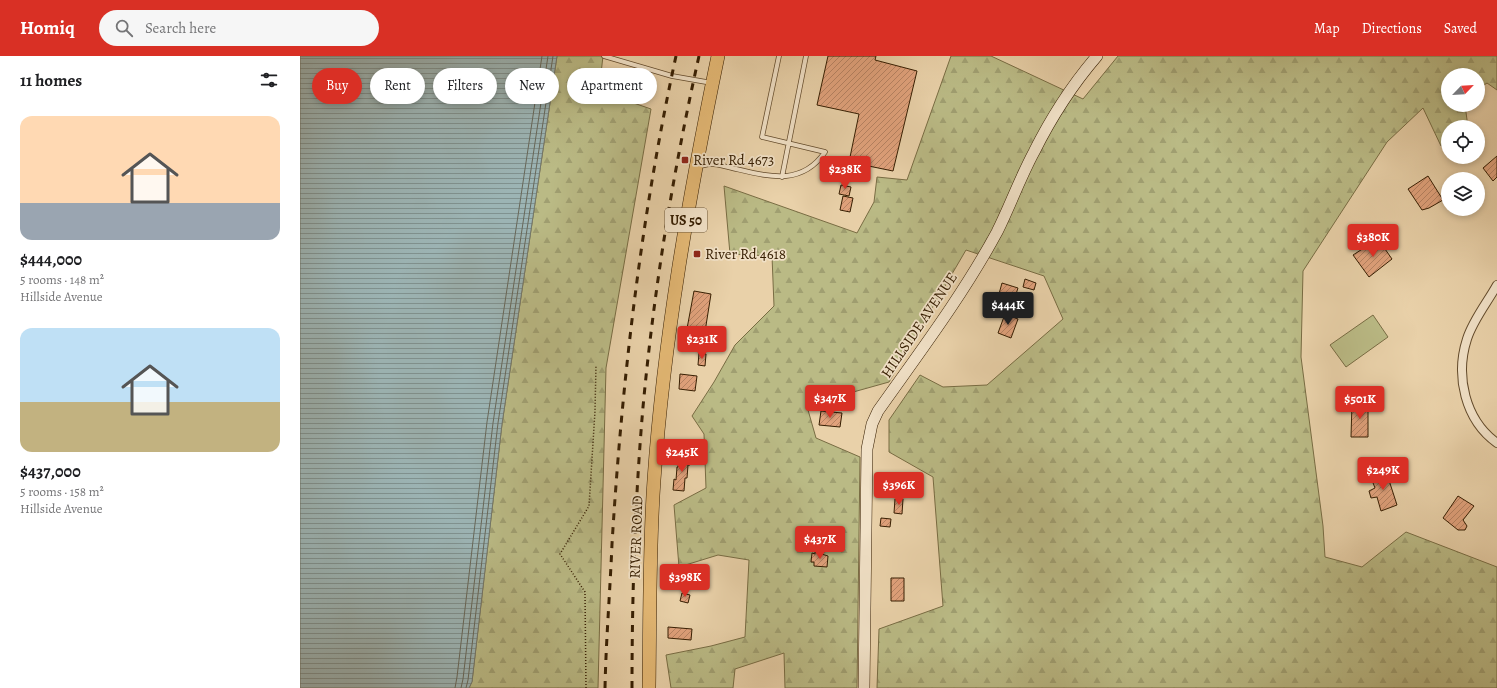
<!DOCTYPE html>
<meta charset="utf-8">
<style>
:root{--surface:#fff;--page:#f6f6f6;--text:#202124;--muted:#757577;--accent:#d93025}
body{margin:0;font-family:Alegreya,serif;background:var(--page);color:var(--text);height:100vh;display:flex;flex-direction:column;font-size:15px;white-space:nowrap}
*{box-sizing:border-box;margin:0}
p{font-size:13px;color:var(--muted)}
.icon{flex:none;width:22px;height:22px;fill:none;stroke:currentColor;stroke-width:2;stroke-linecap:round;stroke-linejoin:round}
.map{position:relative;flex:1;overflow:hidden}
.details{display:flex;flex-direction:column;background:var(--surface);width:300px}
.details>*{flex:none}
.banner{position:absolute;left:12px;top:12px;width:380px;height:36px;display:flex;gap:8px}
.needle{width:26px;rotate:65deg}
.controls{position:absolute;left:1141px;top:12px;display:grid;gap:8px}
.controls a{display:grid;place-items:center;width:44px;height:44px;border-radius:50%;background:var(--surface);box-shadow:0 2px 6px #0003;font-size:20px}
.price{position:absolute;translate:-50% -34px;padding:0 9px;border-radius:4px;background:var(--accent);color:#fff;font-size:13px;line-height:26px;filter:drop-shadow(0 1px 2px #0008)}
.price::after{content:'';position:absolute;left:50%;top:24px;width:12px;height:9px;margin-left:-6px;background:inherit;clip-path:polygon(0 0,100% 0,50% 100%)}
.price.selected{background:#222;color:#fff}
ul{padding:0;list-style:none}
li{display:grid;align-content:center;gap:8px;height:212px;padding:0 20px}
li span{display:grid;place-items:center;height:124px;border-radius:12px;color:#555}
li>.icon{margin-inline-start:auto}
span .icon{width:72px;height:72px;fill:#fffc;stroke-width:1}
li b{font-size:17px}
h2{display:flex;justify-content:space-between;align-items:center;height:48px;padding:0 20px;font-size:17px}
.pill{padding:0 14px;border-radius:18px;background:var(--surface);box-shadow:0 2px 6px #0003;font-size:14px;line-height:36px}
.pill.selected{background:var(--accent);color:#fff}
header{display:flex;align-items:center;gap:24px;box-sizing:border-box;height:56px;padding:0 20px;background:var(--accent);color:#fff}
header strong{font-size:19px}
nav{display:flex;gap:22px;margin-inline-start:auto;font-size:14px}
.search{width:280px;height:36px;background:var(--page);display:flex;align-items:center;gap:10px;box-sizing:border-box;padding:0 14px;border-radius:22px;color:var(--muted);font-size:15px}
main{display:flex;flex:1;min-height:0}
.map>svg:first-child{display:block}
.forest{fill:url(#forest-firs);stroke:#786c43}
.park{fill:#baba85;stroke:#786c43}
.water{fill:url(#water-rules);stroke:#73786c}
.lines{fill:none;stroke-linecap:round;stroke-linejoin:round}
.shore{stroke:#68685a;stroke-width:1}
.building{fill:url(#building-hatch);stroke:#351d01}
.lane-casing{stroke:#624a2b;stroke-width:5.5}
.street-casing{stroke:#624a2b;stroke-width:10}
.secondary-casing{stroke:#351d01;stroke-width:12}
.primary-casing{stroke:#351d01;stroke-width:14}
.path{stroke:#351d01;stroke-width:1.5;stroke-dasharray:1 2;stroke-linecap:butt}
.lane{stroke:#f1e1c7;stroke-width:4}
.street{stroke:#f1e1c7;stroke-width:8}
.secondary{stroke:#f1e1c7;stroke-width:11}
.primary{stroke:#e4b874;stroke-width:13}
.rail{stroke:#351d01;stroke-width:3;stroke-dasharray:7 7;stroke-linecap:butt}
.poi-dot{fill:#8f2418;stroke:#f1e1c7;stroke-width:1.5}
.labels{text-anchor:middle;stroke-width:3.5;stroke-linejoin:round;paint-order:stroke}
.shield{fill:#f1e1c7;stroke:#6d583c;stroke-width:1}
.shield-label{font-size:14px;font-weight:bold;fill:#351d01}
.poi-label{font-size:15px;fill:#351d01;stroke:#f1e1c7;text-anchor:start}
.street-label{font-size:15px;fill:#351d01;stroke:#f1e1c7}
</style>
<header>
<strong>Homiq</strong>
<div class="search"><svg class="icon" aria-label="search" viewBox="0 0 24 24"><circle cx="10" cy="10" r="6"/><path d="M15 15l6 6"/></svg>Search here</div>
<nav><a>Map</a><a>Directions</a><a>Saved</a></nav>
</header>
<main>
<section class="details">
<h2>11 homes<svg class="icon" aria-label="filters" viewBox="0 0 24 24"><path d="M4 7h16M4 17h16"/><circle cx="9" cy="7" r="2"/><circle cx="15" cy="17" r="2"/></svg></h2>
<ul>
<li><span style="background:linear-gradient(#ffd9b3 70%,#9aa5b1 0)"><svg class="icon" aria-label="home" viewBox="0 0 24 24"><path d="M3 11l9-7 9 7M6 9v11h12V9"/></svg></span><div><b>$444,000</b><p>5 rooms · 148 m²</p><p>Hillside Avenue</p></div></li>
<li><span style="background:linear-gradient(#bfe0f5 60%,#c2b280 0)"><svg class="icon" aria-label="home" viewBox="0 0 24 24"><path d="M3 11l9-7 9 7M6 9v11h12V9"/></svg></span><div><b>$437,000</b><p>5 rooms · 158 m²</p><p>Hillside Avenue</p></div></li>
</ul>
</section>
<div class="map">
<svg width="1197" height="632" viewBox="0 0 1197 632">
<defs>
<pattern id="forest-firs" width="22" height="20" patternUnits="userSpaceOnUse"><rect width="22" height="20" fill="#baba85"/><path d="M5 1l3.5 6h-7zM16 11l3.5 6h-7z" fill="#a09f71"/></pattern>
<pattern id="water-rules" width="6" height="5" patternUnits="userSpaceOnUse"><rect width="6" height="5" fill="#9cb4b4"/><path d="M0 2.5h6" fill="none" stroke="#809290"/></pattern>
<pattern id="building-hatch" width="6" height="6" patternUnits="userSpaceOnUse"><rect width="6" height="6" fill="#e1a27c"/><path d="M-1 1l2-2M0 6l6-6M5 7l2-2" fill="none" stroke="#b78363"/></pattern>
</defs>
<rect width="100%" height="100%" fill="#e9d1a9"/>
<filter id="stains"><feTurbulence type="fractalNoise" baseFrequency=".005" numOctaves="4"/><feColorMatrix values="0 0 0 0 .2 0 0 0 0 .09 0 0 0 0 .02 0 0 0 .5 -.17"/></filter>
<radialGradient id="worn" r=".72"><stop offset=".6" stop-color="#630" stop-opacity="0"/><stop offset="1" stop-color="#630" stop-opacity=".3"/></radialGradient>
<path class="forest" d="M257 0H303L299 35 351 53 306 312 298 632H169L172 625 202 368Z
M651 0H691L783 43 818 0H1197V34L1187 27 1178 33V19H1148V49H1165L1168 71H1148V88L1141 90 1123 52 1087 86 1003 215 1001 301 1023 470 1025 501 1062 511 1106 476 1197 511V632H577L579 573 643 550 633 421 589 396V364L620 319 643 331 687 329 763 263 744 220 666 194 589 326 539 340 508 354 516 382 560 401 557 632H485L484 597 435 613 433 632H371L366 599 411 590 445 581 449 504 418 499 379 511 374 449 406 432 404 378 392 360 414 326 435 289 474 250 472 200 430 198 424 130 557 177 574 146 577 121 607 124Z"/>
<path class="park" d="M1073 259 1088 281 1046 311 1030 289Z"/>
<path class="water" d="M0 0H257L202 368 172 626 169 632H0Z"/>
<g class="lines">
<path class="shore" d="M155 632 157 621 187 366 242 0
M161 632 163 623 193 367 248 0
M166 632 168 624 198 367 253 0"/>
</g>
<path class="building" d="M528 0H576L575 4 617 15 593 115 549 106 559 58 517 49Z
M1197 100V121L1193 125 1183 112Z
M1128 120 1143 144 1129 152 1122 154 1108 133Z
M541 129 551 131 549 140 539 138Z
M543 140 553 142 550 156 540 154Z
M1078 183 1092 203 1069 221 1053 199Z
M725 223 736 227 734 234 723 231Z
M702 227 718 232 712 250 697 245Z
M394 235 411 238 404 282 386 278Z
M705 258 718 263 711 282 698 277Z
M399 297 406 298 405 310 398 309Z
M380 318 397 320 395 335 379 333Z
M1052 347H1068V381H1051Z
M521 355 542 357 540 371 519 369Z
M380 399 391 400 390 409H388L387 422H385L384 435 373 434 374 423 376 424 377 411H378Z
M1086 415 1097 449 1081 455 1077 441 1071 442 1069 435 1075 432 1070 419Z
M1158 440 1174 450 1163 464 1167 470 1165 474H1158L1143 462Z
M595 443H603L602 458 594 457Z
M581 462 591 463 590 471 580 470Z
M515 496 528 500 527 511 514 510V506H511L512 497 515 498Z
M591 522H604V545H591Z
M382 537 390 539 388 547 380 545Z
M368 571 392 573 391 584 368 582Z"/>
<g class="lines">
<g class="lane-casing">
<path id="lane" d="M304 0 372 20 412 27
M399 110C403 110 407 108 411 108 418 108 426 111 432 112 467 120 501 131 525 96L462 81 479 0
M482 121 506 0"/>
</g>
<g class="street-casing">
<path id="street" d="M1197 229C1187 247 1173 264 1167 283 1155 320 1165 364 1197 387"/>
</g>
<g class="secondary-casing">
<path id="secondary" d="M564 632 567 393 572 368 578 355C619 297 663 239 697 176 710 150 720 122 734 96 751 62 772 29 797 0"/>
</g>
<g class="primary-casing">
<path id="primary" d="M349 632C350 563 349 493 354 424 364 281 389 140 418 0"/>
</g>
<path class="path" d="M286 632 285 536 260 498 289 450 295 355 296 309"/>
<use href="#lane" class="lane"/>
<use href="#street" class="street"/>
<use href="#secondary" class="secondary"/>
<use href="#primary" class="primary"/>
<path class="rail" d="M305 632C306 584 310 536 312 488 322 324 341 161 376 0
M332 632C332 538 335 444 343 351 354 233 373 116 399 0"/>
</g>
<g class="poi-dot">
<rect x="381" y="100" width="8" height="8" rx="2"/>
<rect x="393" y="194" width="8" height="8" rx="2"/>
</g>
<g class="labels">
<rect class="shield" x="365" y="152" width="42" height="24" rx="3"/>
<g class="shield-label">
<text x="386" y="169">US 50</text>
</g>
<g class="poi-label">
<text x="393" y="109">River Rd 4673</text>
<text x="405" y="203">River Rd 4618</text>
</g>
<g class="street-label">
<text transform="translate(619 269) rotate(-56)" y="5">HILLSIDE AVENUE</text>
<text transform="translate(336 481) rotate(-88)" y="5">RIVER ROAD</text>
</g>
</g>
<rect width="100%" height="100%" filter="url(#stains)"/>
<rect width="100%" height="100%" fill="url(#worn)"/>
</svg>
<div class="controls">
<a><svg class="needle" viewBox="-14 -14 28 28"><path d="M0-13l5 13h-10z" fill="#e53935"/><path d="M0 13l5-13h-10z" fill="#757577"/></svg></a>
<a><svg class="icon" aria-label="locate" viewBox="0 0 24 24"><circle cx="12" cy="12" r="6"/><path d="M12 2v4M12 18v4M2 12h4M18 12h4"/></svg></a>
<a><svg class="icon" aria-label="layers" viewBox="0 0 24 24"><path d="M12 4l9 5-9 5-9-5zM3 14l9 5 9-5"/></svg></a>
</div>
<b class="price" style="left:545px;top:134px">$238K</b>
<b class="price" style="left:1073px;top:202px">$380K</b>
<b class="price selected" style="left:708px;top:270px">$444K</b>
<b class="price" style="left:402px;top:304px">$231K</b>
<b class="price" style="left:530px;top:363px">$347K</b>
<b class="price" style="left:1060px;top:364px">$501K</b>
<b class="price" style="left:382px;top:417px">$245K</b>
<b class="price" style="left:1083px;top:435px">$249K</b>
<b class="price" style="left:599px;top:450px">$396K</b>
<b class="price" style="left:520px;top:504px">$437K</b>
<b class="price" style="left:385px;top:542px">$398K</b>
<div class="banner">
<a class="pill selected">Buy</a>
<a class="pill">Rent</a>
<a class="pill">Filters</a>
<a class="pill">New</a>
<a class="pill">Apartment</a>
</div>
</div>
</main>
